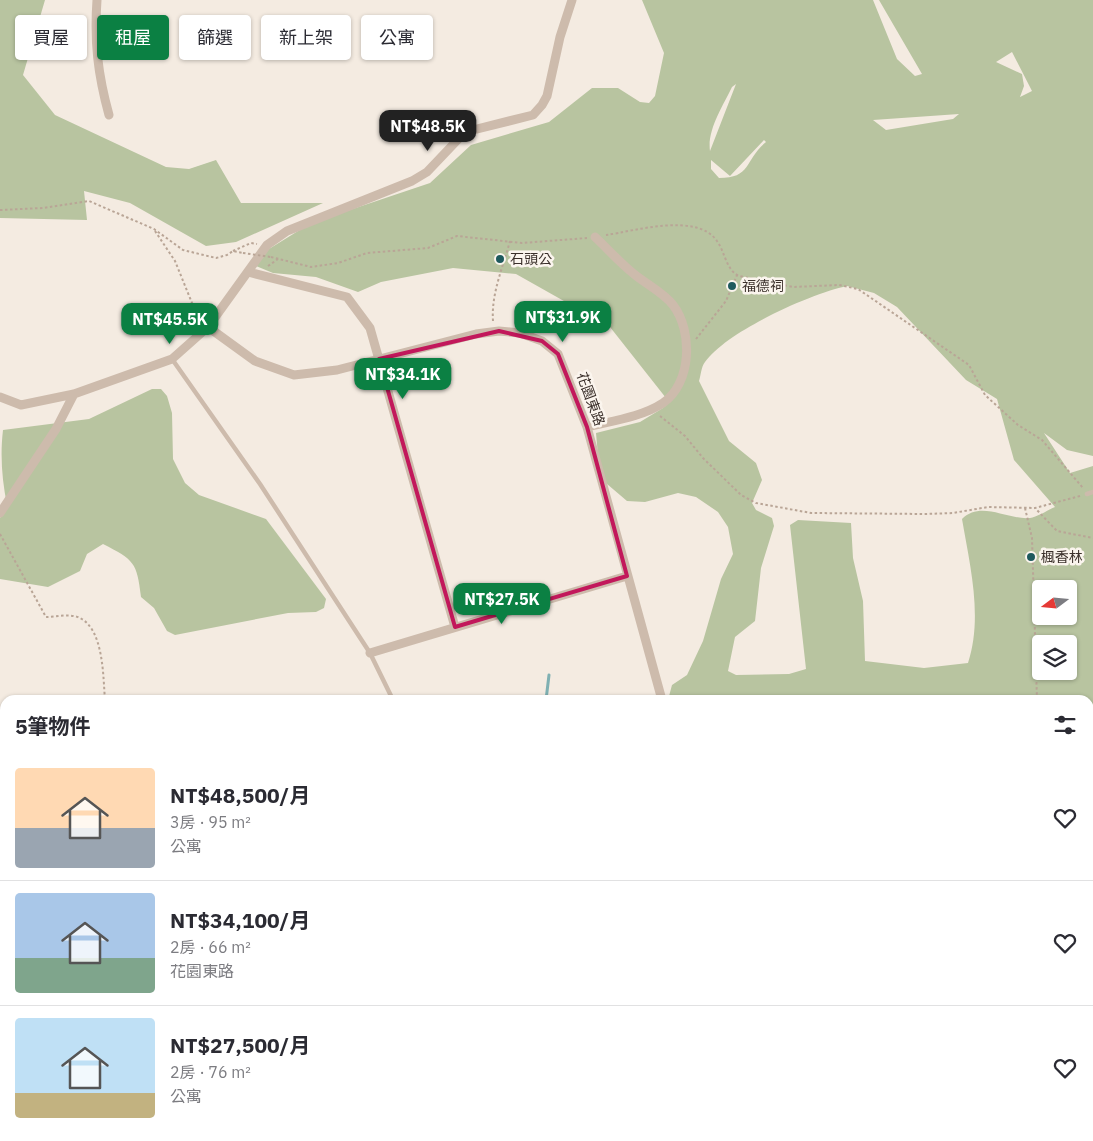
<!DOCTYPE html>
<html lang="zh-TW">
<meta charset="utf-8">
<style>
:root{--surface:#fff;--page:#f2f2f3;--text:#2b2b33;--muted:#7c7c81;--line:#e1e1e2;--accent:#0b8043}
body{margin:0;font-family:"IBM Plex Sans","Noto Sans TC",sans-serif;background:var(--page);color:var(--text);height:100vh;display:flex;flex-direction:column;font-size:19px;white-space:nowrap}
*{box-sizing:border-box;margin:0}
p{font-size:16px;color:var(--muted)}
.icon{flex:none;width:28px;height:28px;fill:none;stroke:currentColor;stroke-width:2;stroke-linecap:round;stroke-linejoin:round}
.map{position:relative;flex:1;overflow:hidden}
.sheet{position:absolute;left:0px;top:695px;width:1094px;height:446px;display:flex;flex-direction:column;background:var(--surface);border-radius:15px 15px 0 0;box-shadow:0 1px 4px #0004}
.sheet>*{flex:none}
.banner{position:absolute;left:15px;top:15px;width:500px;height:45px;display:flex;gap:10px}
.needle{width:32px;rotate:254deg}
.controls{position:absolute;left:1032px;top:580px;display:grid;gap:10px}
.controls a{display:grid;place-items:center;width:45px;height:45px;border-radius:5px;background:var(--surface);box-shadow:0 1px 4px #0004;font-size:25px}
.price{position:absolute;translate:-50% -42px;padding:0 11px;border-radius:10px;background:var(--accent);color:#fff;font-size:16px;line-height:32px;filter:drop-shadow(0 1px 2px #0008)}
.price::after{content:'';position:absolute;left:50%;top:30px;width:15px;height:11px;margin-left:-8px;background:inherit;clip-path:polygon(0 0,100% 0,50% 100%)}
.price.current{background:#222;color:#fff}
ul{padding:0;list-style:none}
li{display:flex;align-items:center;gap:15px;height:125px;padding:0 15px}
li+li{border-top:1px solid var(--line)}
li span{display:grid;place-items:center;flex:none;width:140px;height:100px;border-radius:5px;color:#555}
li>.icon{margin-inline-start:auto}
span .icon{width:60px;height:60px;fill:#fffc;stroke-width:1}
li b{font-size:21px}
h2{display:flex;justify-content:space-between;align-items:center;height:60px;padding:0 15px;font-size:21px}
.pill{padding:0 18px;border-radius:5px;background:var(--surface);box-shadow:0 1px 4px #0004;font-size:18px;line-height:45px}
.pill.current{background:var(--accent);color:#fff}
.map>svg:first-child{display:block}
.green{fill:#b8c4a0;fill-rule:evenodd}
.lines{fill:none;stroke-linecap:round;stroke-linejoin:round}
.stream{stroke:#7fb0b2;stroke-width:3}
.path{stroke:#b9a596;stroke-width:2;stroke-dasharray:2.5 2.5;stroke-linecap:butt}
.lane{stroke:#cdbbac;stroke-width:4.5}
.street{stroke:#cdbbac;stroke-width:9}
.path-bridge{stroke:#b9a596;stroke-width:2;stroke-dasharray:2.5 2.5;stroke-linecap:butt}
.marked{fill:none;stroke:#c2185b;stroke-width:4;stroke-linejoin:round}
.poi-dot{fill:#1f5a5e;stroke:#fbf5ee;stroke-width:2}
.labels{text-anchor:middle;stroke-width:5;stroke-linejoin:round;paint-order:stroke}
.poi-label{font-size:14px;fill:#3b302b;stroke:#fbf5ee;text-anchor:start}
.street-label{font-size:14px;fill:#3b302b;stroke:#fbf5ee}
</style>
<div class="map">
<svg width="1093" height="1141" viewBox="0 0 1093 1141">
<rect width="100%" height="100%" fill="#f4ebe1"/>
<path class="green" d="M0 0H45L23 75 55 115 166 167 189 169 216 160 241 203H323L236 242 206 246 130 203 84 191 87 220 0 218Z
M642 0H873L897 59 915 76 922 74 879 0H1093V456L1067 450 1044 433 1070 473 1093 466V1141H784V1136H1089V700H668L672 685 687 675 703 641 721 579 733 554 728 527 718 512 696 497 678 493 645 502 627 501 600 478 596 433 640 422 663 408 666 398 610 327 516 274 453 268 381 282 358 292 316 277 273 273 256 266V257L311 223 430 183 471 145 549 122 592 88H618L640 102 649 103 655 96 664 53ZM1012 52 1032 91 1020 97 1024 86 1022 74 996 62ZM736 84 710 151C707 130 723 106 732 87ZM959 114 953 119 886 130 873 120ZM764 140 766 142C744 160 752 178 719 178L711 169V160L730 176ZM847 286 874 293 897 307 966 380 997 399 1014 460 1055 507C1048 510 1037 517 1030 518 1007 520 981 500 962 519 970 566 983 617 968 663L924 668 865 661 863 601 853 558 851 523 798 520 790 525 806 669 789 674 736 675 728 671 735 637 755 621 761 568 774 526 772 518 756 510 752 503 762 480 756 463 729 441 699 381C701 375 701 367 705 362 727 331 810 294 847 286ZM1041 589H1069V616H1041ZM1041 644H1069V671H1041Z
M152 389H161L167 396 172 413 173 459 185 483 199 495 266 519 326 599 324 608 316 612 288 613 175 635 167 631 154 608 141 597C137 562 134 560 103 544L87 554 80 571 48 587 0 579V518L7 505C2 480 0 456 3 430L89 419Z
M0 829H5V972L0 971Z
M282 1136H439L436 1141H281Z"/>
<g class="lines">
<path class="stream" d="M546 700 549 675
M453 1141 455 1136"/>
<path class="path" d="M0 210 43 208 89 201 154 229 183 250 216 258 227 255 233 251 243 253
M155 231 175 261 192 303 203 319
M606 235C635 231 697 212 717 241 725 252 726 270 739 276L793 287 839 285 858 289 969 365 985 395 1018 425 1042 440 1083 488
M233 251 251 243 257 244
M271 257 311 267 338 263 367 253 428 248 457 236 522 243 587 238
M268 266 278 259
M493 321C491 294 503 267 510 241
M696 339 726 301 737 275
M660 416 685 436 703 458 741 495 756 503 811 513 926 514 953 513 988 507 1035 508
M1080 496 1035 508 1057 531 1093 538
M1025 508 1032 538 1037 700
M0 534 46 617C56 617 70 613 80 618 104 630 103 677 105 700
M1089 761 1093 758
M295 1141V1136"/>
<path class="lane" d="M172 359 260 484 370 653 393 700
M1087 494 1093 492
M709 1141 711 1136"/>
<path class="street" d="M97 0C94 42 98 75 109 115
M248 272 347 297 370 328 455 627
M208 327 255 361 294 375 337 370 476 334 499 331 520 333 542 341 558 354 587 427 662 700
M0 397 21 405 74 394 172 359 208 327 267 245 287 231 412 181 427 172 465 132 533 115 542 105 547 96 560 37 572 0
M587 427C611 421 642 417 663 403 692 383 693 331 673 305 664 293 646 284 634 274 620 263 608 249 595 237
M0 513 56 429 74 394
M370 653 627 576
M591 1141 593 1136
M774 1141 775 1136"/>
<path class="path-bridge" d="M243 253 271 257"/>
</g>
<path class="marked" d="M499 331 542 341 558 354 587 427 627 576 455 627 379 359Z"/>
<g class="poi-dot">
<circle cx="500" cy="259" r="5"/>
<circle cx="732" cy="286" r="5"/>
<circle cx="1031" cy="557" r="5"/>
</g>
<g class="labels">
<g class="poi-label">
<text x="510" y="264">石頭公</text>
<text x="742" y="291">福德祠</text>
<text x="1041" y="562">楓香林</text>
</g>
<g class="street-label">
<text transform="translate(591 399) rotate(70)" y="5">花園東路</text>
</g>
</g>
</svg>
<div class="controls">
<a><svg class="needle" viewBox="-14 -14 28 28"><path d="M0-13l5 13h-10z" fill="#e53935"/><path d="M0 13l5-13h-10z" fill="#7c7c81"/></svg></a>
<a><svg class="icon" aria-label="layers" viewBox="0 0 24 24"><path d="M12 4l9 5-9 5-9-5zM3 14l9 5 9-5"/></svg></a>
</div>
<b class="price current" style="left:428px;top:152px">NT$48.5K</b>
<b class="price" style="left:563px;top:343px">NT$31.9K</b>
<b class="price" style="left:170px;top:345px">NT$45.5K</b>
<b class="price" style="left:403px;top:400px">NT$34.1K</b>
<b class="price" style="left:502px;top:625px">NT$27.5K</b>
<div class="banner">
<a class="pill">買屋</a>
<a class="pill current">租屋</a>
<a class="pill">篩選</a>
<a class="pill">新上架</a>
<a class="pill">公寓</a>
</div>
<section class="sheet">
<h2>5筆物件<svg class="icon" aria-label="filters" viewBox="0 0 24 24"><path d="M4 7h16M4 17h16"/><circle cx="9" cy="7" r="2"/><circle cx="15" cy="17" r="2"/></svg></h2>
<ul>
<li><span style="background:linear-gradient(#ffd9b3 60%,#9aa5b1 0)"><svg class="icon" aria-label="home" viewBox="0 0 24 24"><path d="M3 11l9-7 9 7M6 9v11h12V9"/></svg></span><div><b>NT$48,500/月</b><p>3房 · 95 m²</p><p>公寓</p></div><svg class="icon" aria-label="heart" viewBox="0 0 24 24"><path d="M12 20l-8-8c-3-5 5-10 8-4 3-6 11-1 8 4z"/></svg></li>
<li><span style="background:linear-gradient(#a9c7e8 65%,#7fa58c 0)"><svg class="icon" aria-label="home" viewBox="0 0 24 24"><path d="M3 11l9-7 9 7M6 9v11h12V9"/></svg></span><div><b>NT$34,100/月</b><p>2房 · 66 m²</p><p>花園東路</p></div><svg class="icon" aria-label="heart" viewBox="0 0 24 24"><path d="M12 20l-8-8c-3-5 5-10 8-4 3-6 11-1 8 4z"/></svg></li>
<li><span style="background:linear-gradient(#bfe0f5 75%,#c2b280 0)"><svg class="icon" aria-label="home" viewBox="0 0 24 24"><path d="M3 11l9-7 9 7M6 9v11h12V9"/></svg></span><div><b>NT$27,500/月</b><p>2房 · 76 m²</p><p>公寓</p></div><svg class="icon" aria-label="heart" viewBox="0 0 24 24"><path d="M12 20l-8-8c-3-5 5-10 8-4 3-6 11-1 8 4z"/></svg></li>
</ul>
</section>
</div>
